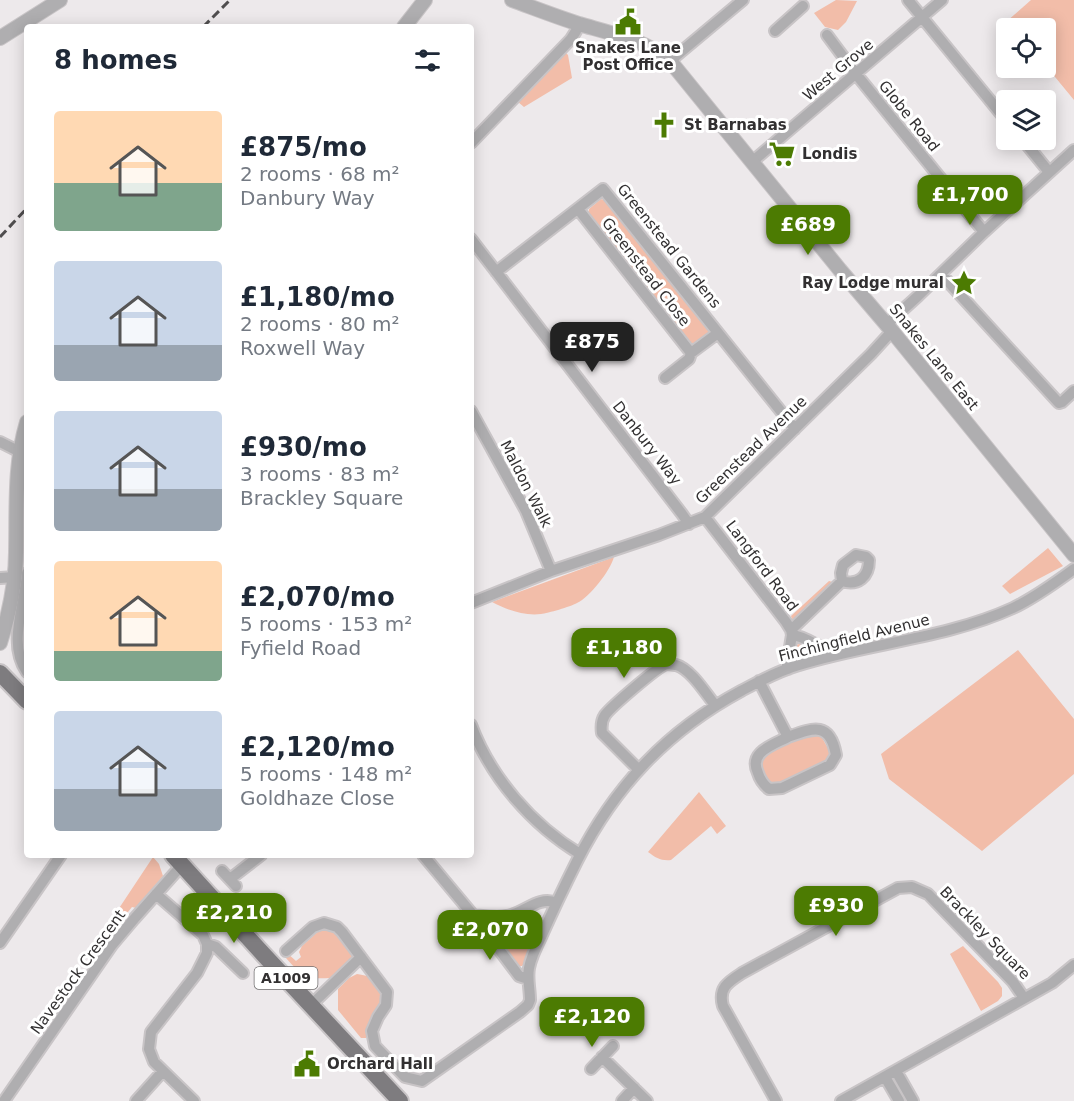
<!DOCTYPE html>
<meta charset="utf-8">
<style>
:root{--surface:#fff;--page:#f6f6f7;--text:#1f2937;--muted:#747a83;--accent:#4c7b02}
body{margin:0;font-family:"DejaVu Sans",sans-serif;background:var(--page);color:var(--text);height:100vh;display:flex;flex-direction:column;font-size:22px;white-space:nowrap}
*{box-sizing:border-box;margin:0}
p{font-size:20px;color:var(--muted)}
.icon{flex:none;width:33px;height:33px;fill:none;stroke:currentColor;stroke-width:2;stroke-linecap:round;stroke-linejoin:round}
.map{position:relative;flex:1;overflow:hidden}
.drawer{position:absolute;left:24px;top:24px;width:450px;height:834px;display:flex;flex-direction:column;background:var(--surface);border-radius:6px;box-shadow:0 3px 15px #0003}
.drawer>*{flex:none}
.controls{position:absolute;left:996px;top:18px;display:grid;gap:12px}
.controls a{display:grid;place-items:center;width:60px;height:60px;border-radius:6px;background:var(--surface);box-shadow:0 3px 15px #0003;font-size:30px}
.price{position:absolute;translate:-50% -51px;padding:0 14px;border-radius:12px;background:var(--accent);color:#fff;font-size:20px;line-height:39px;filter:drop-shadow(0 2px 3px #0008)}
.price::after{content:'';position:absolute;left:50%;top:36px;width:18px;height:14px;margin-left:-9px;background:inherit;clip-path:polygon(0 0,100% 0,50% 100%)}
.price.on{background:#222;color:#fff}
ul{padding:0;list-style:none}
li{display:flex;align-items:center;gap:18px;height:150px;padding:0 30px}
li span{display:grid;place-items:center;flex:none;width:168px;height:120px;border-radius:6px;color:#555}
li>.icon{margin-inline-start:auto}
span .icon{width:72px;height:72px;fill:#fffc;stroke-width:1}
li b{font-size:26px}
h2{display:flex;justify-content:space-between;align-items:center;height:72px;padding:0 30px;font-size:26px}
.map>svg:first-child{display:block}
.green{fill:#f2bda9}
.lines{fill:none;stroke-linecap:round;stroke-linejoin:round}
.minor-casing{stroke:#c8c4c6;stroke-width:14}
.tertiary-casing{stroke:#c8c4c6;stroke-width:16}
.primary-casing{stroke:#c8c4c6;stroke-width:20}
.minor{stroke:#afaeb0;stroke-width:10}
.tertiary{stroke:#afaeb0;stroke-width:14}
.primary{stroke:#7e7c7f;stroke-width:16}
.rail{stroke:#504e4f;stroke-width:3;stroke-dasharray:9 4.5;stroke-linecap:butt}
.labels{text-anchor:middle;stroke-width:6;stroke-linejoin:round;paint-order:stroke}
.shield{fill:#fff;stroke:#706e6f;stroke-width:1.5}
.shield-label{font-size:14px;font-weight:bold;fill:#323031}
.poi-label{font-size:15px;font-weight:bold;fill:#323031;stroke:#fff;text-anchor:start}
.street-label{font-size:15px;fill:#323031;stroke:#fff}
</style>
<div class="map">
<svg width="1074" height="1101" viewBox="0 0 1074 1101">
<rect width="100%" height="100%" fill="#ede9eb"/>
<path class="green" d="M836 0 857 1 846 22 838 30 825 27 814 13Z
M1031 0H1074V100L1046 66V28H1014L1007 21Z
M566 53 568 55 572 78 524 107 518 102Z
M601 199 605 200 714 333 692 349 588 215 589 209Z
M1048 548 1063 566 1010 594 1002 586Z
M614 557C610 571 590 597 577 603 570 607 548 613 541 614 524 616 507 610 492 602Z
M829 581 836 583 802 617 792 619 791 616Z
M799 644 804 645 815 651 814 656 801 661 795 658C793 653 794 650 796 645Z
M1018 650 1074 719V774L982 851 889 779 881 754Z
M815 733 820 734 830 752 829 756 823 763 780 783 774 784 769 782 762 770 761 762C769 747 799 739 815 733Z
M699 792 726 826 717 834 711 826 671 860C661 861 656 858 648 852Z
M153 857 159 864 163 876 136 908 132 907 102 944 98 940Z
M191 896 206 911 196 920 181 907Z
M529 913 539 914 542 918V924L526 962 522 966H517L490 930C490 929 490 927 491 926 494 922 522 915 529 913Z
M322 928 336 931 352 953 353 959 330 978C303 980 301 974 284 956L287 953 296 961 301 957 299 952 302 946Z
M963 946 998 982 1002 988V996L998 1001 981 1011 950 954Z
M357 974C361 975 364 975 367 976 376 981 385 996 380 1006 377 1012 371 1017 370 1023 368 1029 369 1032 366 1038H361L338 1010V989L349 978Z"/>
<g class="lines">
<g class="minor-casing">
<path id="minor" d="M908 0 1006 120
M775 31 803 6
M827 35 856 74 984 232
M670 61 743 0
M1023 140 1049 172
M471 143 571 39 576 31 578 23
M753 161 942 0
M578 209 691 353
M471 239 682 514 689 524
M496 272 603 189 795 429
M941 274 1057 401 1059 403 1062 402 1074 391
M886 325 918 296 984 232 1074 150
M665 378 689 359 691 353 718 333
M471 411 526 511 551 571
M0 442 20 452
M705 517 786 622 791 630 792 635C805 636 818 647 831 652L832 656
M856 555 866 557 869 560C869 577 858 586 842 581L841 573 843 565Z
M27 573C25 605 7 644 27 672
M0 578 15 577
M471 603 551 571 659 535 705 517 871 354 892 331
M791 630 842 581
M788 669 787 665 792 635
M759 681 788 737C813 728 830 721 836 755L830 765 782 788 769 789C763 784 760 780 758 773 748 752 773 745 788 737
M471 725C491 778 532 825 580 854
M639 770 602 733C601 726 601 721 605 715 611 707 658 666 667 664 668 664 675 665 676 665 691 669 706 694 715 705
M423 855 473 915C484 916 496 918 507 916 523 914 539 895 556 903
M222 871 236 886
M230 879 261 855
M156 894 203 935 207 944 216 947 243 973
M473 915 519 976 528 979
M0 943 61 855
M286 951 313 927 324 923 337 927 342 932 387 992 386 1005 378 1017 372 1031 375 1046 405 1077 422 1081 520 1012 528 1005 530 1000C530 989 527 979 529 968 531 957 537 945 542 935 553 910 565 885 577 861 615 786 667 731 741 691 760 681 778 671 799 665 869 643 945 639 1013 608 1034 598 1055 583 1074 569
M311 1005 361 957
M602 1057 647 1101
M591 1069 613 1046
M896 1071 913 1101
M885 1077 899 1101
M4 1101 112 945 134 919 182 865
M136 1101 163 1071
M194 1101 154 1062 149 1049 151 1032 197 973 207 953V944
M622 1101 634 1088
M776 1101 723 1006C718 988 728 982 742 973L898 888 912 887 928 894 1013 982 1024 998
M841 1101 1052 983 1074 965"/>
</g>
<g class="tertiary-casing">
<path id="tertiary" d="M512 0C534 8 557 17 579 24 610 33 645 40 670 61L840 270 892 331 1074 555
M404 27 425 0
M0 38 60 0
M0 643C9 614 16 582 16 552 17 508 14 465 27 422"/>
</g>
<g class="primary-casing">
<path id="primary" d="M0 673 27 701
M173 855 263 954 400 1101"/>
</g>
<use href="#minor" class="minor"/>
<use href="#tertiary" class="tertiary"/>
<use href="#primary" class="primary"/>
<path class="rail" d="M203 27 230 0
M0 237 27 208"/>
</g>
<defs>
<g id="civic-bare" transform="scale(2.07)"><path d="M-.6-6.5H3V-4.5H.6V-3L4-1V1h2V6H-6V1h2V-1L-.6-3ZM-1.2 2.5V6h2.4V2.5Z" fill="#4c7b02" stroke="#fff" stroke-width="2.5" paint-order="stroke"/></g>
<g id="church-bare" transform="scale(2.07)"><path d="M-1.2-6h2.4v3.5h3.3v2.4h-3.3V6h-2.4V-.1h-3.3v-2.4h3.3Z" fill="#4c7b02" stroke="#fff" stroke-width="2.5" paint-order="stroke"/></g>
<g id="supermarket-bare" transform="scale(2.07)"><path d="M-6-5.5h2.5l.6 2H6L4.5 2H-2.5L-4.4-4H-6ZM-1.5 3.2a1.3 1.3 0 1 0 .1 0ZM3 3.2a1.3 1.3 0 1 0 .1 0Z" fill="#4c7b02" stroke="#fff" stroke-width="2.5" paint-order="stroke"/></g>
<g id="sight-bare" transform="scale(2.07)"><path d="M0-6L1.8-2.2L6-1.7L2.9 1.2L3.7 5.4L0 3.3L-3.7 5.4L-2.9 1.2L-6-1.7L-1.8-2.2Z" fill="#4c7b02" stroke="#fff" stroke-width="2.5" paint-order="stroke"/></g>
</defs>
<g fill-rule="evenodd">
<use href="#civic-bare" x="628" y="22"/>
<use href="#church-bare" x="664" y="125"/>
<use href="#supermarket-bare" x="782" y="154"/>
<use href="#sight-bare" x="964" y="283"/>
<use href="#civic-bare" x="307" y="1064"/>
</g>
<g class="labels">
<rect class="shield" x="254.5" y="967" width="63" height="22" rx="4.5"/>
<g class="shield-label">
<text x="286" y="983">A1009</text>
</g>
<g class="poi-label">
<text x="628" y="53" text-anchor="middle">Snakes Lane<tspan x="628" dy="17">Post Office</tspan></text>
<text x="684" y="130">St Barnabas</text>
<text x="802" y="159">Londis</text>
<text x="944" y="288" text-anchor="end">Ray Lodge mural</text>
<text x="327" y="1069">Orchard Hall</text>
</g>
<g class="street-label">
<text transform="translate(838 70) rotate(-40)" y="5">West Grove</text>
<text transform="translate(909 116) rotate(51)" y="5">Globe Road</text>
<text transform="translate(669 246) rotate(51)" y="5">Greenstead Gardens</text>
<text transform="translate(646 272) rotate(52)" y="5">Greenstead Close</text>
<text transform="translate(934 357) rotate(51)" y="5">Snakes Lane East</text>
<text transform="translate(647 443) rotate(52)" y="5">Danbury Way</text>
<text transform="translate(751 450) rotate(-44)" y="5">Greenstead Avenue</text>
<text transform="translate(526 484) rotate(63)" y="5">Maldon Walk</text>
<text transform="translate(762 566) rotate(53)" y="5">Langford Road</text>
<text transform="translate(854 638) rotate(-14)" y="5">Finchingfield Avenue</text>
<text transform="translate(985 933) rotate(46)" y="5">Brackley Square</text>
<text transform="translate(78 972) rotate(-54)" y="5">Navestock Crescent</text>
</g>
</g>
</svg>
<div class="controls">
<a><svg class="icon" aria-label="locate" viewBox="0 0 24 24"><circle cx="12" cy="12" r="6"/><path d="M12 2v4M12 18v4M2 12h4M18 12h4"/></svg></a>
<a><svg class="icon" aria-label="layers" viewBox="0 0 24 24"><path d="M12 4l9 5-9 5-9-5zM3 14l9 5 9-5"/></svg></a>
</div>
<b class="price" style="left:970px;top:226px">£1,700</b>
<b class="price" style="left:808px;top:256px">£689</b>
<b class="price on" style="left:592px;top:373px">£875</b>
<b class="price" style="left:624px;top:679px">£1,180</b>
<b class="price" style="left:836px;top:937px">£930</b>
<b class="price" style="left:234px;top:944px">£2,210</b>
<b class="price" style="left:490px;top:961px">£2,070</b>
<b class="price" style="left:592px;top:1048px">£2,120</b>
<section class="drawer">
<h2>8 homes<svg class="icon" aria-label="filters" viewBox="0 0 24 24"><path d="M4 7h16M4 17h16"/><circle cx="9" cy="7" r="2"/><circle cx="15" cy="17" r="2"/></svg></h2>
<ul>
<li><span style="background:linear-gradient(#ffd9b3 60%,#7fa58c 0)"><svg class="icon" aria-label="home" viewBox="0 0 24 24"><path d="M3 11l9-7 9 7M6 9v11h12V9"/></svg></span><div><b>£875/mo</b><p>2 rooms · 68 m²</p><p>Danbury Way</p></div></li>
<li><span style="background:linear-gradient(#c9d6e8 70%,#9aa5b1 0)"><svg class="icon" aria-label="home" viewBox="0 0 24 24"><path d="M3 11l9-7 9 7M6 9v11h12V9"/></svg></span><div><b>£1,180/mo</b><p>2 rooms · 80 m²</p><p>Roxwell Way</p></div></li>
<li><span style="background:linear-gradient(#c9d6e8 65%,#9aa5b1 0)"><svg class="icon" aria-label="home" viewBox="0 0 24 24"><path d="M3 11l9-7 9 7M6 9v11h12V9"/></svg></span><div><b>£930/mo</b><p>3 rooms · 83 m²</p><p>Brackley Square</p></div></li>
<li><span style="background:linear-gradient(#ffd9b3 75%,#7fa58c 0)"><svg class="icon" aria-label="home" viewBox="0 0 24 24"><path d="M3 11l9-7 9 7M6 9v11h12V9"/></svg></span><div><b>£2,070/mo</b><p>5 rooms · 153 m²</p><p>Fyfield Road</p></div></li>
<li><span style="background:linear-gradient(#c9d6e8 65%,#9aa5b1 0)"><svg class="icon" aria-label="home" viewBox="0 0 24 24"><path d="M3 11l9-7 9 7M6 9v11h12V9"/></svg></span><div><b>£2,120/mo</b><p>5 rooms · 148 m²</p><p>Goldhaze Close</p></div></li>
</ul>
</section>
</div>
